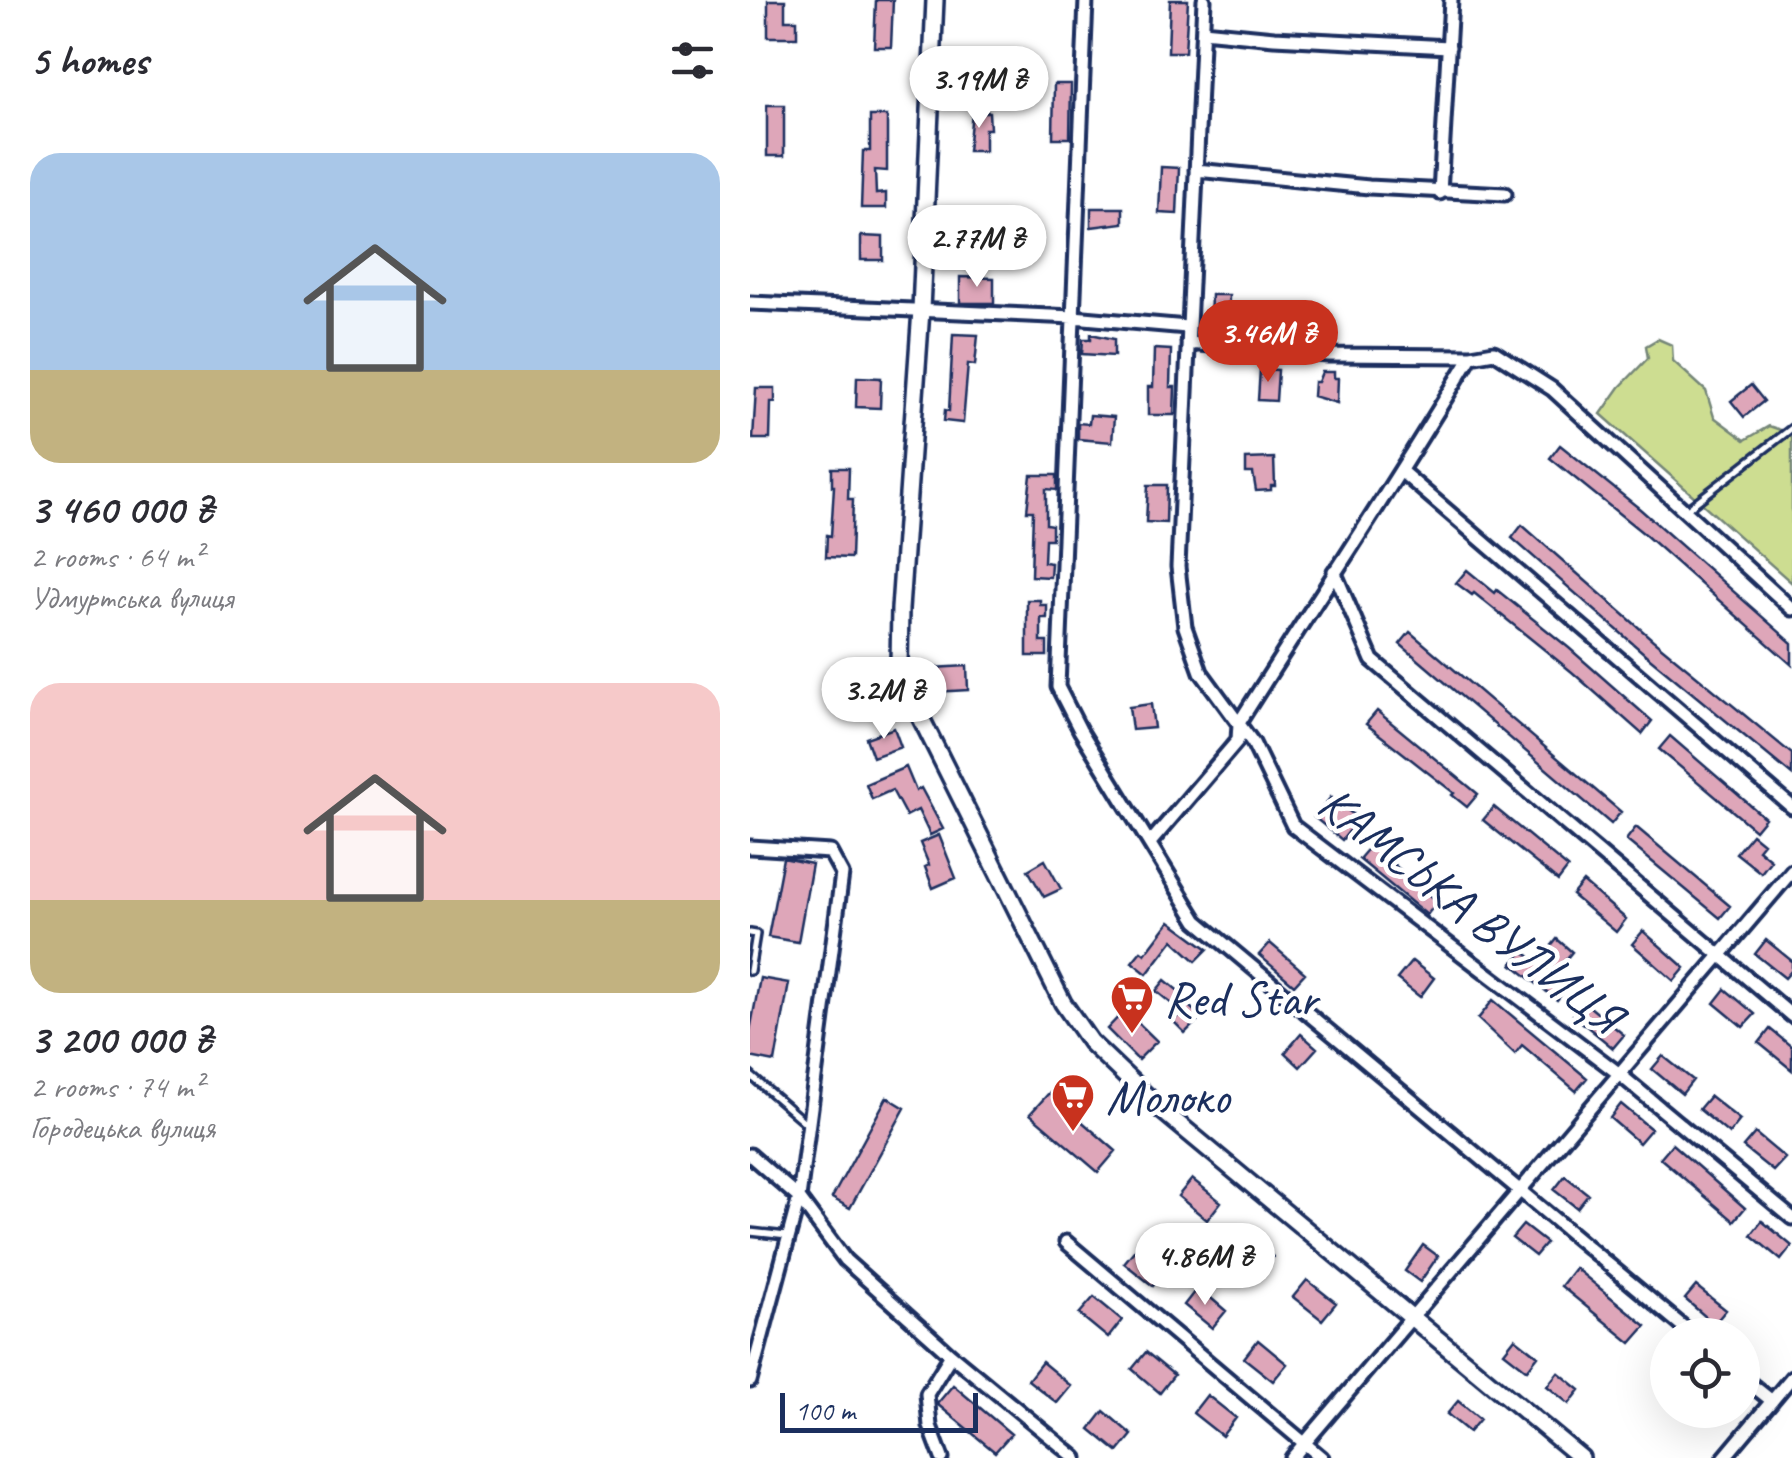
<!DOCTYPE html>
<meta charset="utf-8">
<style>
:root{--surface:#fff;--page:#f2f2f3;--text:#2b2b33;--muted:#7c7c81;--accent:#c8321e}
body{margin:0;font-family:Caveat,sans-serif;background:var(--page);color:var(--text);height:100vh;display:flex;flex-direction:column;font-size:38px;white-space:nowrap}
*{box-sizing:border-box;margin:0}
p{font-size:32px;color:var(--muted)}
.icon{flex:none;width:55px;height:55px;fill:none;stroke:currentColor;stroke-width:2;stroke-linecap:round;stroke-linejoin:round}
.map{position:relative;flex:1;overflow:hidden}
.sheet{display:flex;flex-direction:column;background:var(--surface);width:750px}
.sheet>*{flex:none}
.tools{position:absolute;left:900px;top:1318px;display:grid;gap:20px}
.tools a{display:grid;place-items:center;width:110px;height:110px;border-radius:50%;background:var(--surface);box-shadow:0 10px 40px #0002;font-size:50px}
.scale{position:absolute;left:30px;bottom:25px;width:198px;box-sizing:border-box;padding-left:10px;border:5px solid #1b2f5e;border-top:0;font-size:28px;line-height:35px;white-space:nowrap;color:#1b2f5e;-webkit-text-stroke:8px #fff;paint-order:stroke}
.price{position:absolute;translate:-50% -85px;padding:0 22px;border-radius:35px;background:#fff;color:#222;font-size:32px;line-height:65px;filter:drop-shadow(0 2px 5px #0008)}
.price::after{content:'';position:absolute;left:50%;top:60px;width:30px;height:22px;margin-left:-15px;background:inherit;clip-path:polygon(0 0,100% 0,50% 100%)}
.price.current{background:var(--accent);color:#fff}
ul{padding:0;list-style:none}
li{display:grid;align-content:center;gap:20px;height:530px;padding:0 30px}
li span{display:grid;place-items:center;height:310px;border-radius:30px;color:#555}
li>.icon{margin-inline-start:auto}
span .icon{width:180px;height:180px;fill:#fffc;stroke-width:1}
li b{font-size:42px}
h2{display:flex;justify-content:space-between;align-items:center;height:120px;padding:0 30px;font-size:42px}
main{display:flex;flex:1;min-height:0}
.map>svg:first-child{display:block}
.green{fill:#cddd91;stroke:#748678;stroke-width:2.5}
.building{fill:#dea6b9;stroke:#1b2f5e;stroke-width:2.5}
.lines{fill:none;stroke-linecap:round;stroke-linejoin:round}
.service-casing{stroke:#1b2f5e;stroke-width:12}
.minor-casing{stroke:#1b2f5e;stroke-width:19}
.secondary-casing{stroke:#1b2f5e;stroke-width:22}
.service{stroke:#fff;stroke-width:5}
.minor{stroke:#fff;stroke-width:11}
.secondary{stroke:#fff;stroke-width:15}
.labels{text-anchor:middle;stroke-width:9;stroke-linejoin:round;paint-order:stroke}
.street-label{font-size:50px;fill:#1b2f5e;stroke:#fff}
.poi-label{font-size:50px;fill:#1b2f5e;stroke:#fff;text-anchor:start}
</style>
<main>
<section class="sheet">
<h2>5 homes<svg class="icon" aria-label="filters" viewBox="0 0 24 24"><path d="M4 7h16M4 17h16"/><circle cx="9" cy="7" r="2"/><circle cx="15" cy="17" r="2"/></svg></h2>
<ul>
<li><span style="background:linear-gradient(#a9c7e8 70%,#c2b280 0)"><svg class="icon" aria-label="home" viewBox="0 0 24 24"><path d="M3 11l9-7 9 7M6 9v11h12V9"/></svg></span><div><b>3 460 000 ₴</b><p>2 rooms · 64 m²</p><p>Удмуртська вулиця</p></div></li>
<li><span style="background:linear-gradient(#f6c9c9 70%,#c2b280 0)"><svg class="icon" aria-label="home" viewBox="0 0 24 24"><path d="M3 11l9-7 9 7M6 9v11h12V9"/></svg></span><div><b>3 200 000 ₴</b><p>2 rooms · 74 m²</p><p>Городецька вулиця</p></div></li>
</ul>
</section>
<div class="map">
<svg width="1042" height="1458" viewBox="0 0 1042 1458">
<rect width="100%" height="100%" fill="#fff"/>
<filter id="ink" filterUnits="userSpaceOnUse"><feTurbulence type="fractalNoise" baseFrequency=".01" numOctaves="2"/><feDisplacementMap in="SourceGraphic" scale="20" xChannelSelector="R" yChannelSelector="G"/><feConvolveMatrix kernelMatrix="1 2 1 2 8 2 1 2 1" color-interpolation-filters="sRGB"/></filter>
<g filter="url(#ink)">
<path class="green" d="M908 339 922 345 923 361 956 391 964 417 995 440 1019 426 1042 434V583L851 414 870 387 898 358 896 346Z"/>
<path class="building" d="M18 0H35V20H47V37H18Z
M126 0H143L141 47H124Z
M420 0H438L435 52H418Z
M304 84H321L320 138H303Z
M17 105H34V156H17Z
M222 112H239L240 129H235V151H218Z
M120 116H137V171L125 170 126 194 136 193V208H111L113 151H120Z
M411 167 429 168 427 214 409 213Z
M341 208H373V223L341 227Z
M111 236 133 237V260H111Z
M210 277 244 278V303H210Z
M461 295H479L478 324H460Z
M203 334 228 335 225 365 218 364 213 423 194 421 195 410 199 411Z
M341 334 364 339V356L332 354 333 339H341Z
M404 349 421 350 420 387H425L424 415H398V387H403Z
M510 369 528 370 526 401 508 400Z
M572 372H584V378H588L587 403 563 396 564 382H568Z
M107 377 131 378 130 408 106 407Z
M1001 385 1014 401 994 417 981 401Z
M6 388H25V402H21L20 439H3Z
M340 415 364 417 362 442 328 439V423L339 424Z
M810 445 890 509 1042 643V665L893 533 800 458Z
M524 458 525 486H521V490L506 491 503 473H496V459Z
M82 468H99L98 499H103L101 558 76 557 77 535 81 536 84 486H82Z
M281 475H307V490L296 489V524L302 525V539H295L294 562 301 563 300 577 281 576 283 511H277Z
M398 485H417L416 523 396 522Z
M772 525 903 640 1042 754V775L896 655 762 538Z
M717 570 745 593 747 590 819 648 902 721 892 734 822 672 724 593 722 595 706 583Z
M277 600H290V605H297V618H291V642H297V656H277Z
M660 632 871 812 861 824 650 644Z
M217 666 218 690 184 692 183 668Z
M401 704 404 728 382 730 379 707Z
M627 711 728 794 717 807 702 795 704 793 616 724Z
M144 728 151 747 123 757 116 738Z
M920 736 1015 818 1005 830 909 749Z
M156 767 166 791 171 788 193 829 180 835 168 810 156 816 142 790 122 799 116 784Z
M581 797 609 819 592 840 564 817Z
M744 807 818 868 808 881 733 820Z
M886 827 980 906 970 918 876 840Z
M1002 834 1013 843 1008 849 1021 860 1011 873 986 853Z
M189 835 206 878 183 888 175 867 179 865 170 843Z
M628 837 641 849 634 856 687 902 677 915 609 859Z
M33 858 62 864 48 942 18 937Z
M295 860 311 889 294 897 278 870Z
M833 882 876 919 866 932 822 895Z
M420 921 458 949 446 961 423 940 397 974 382 962 391 951 395 954Z
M893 931 935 968 924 981 882 944Z
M807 939 822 952 803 975 817 987 807 1000 762 964 773 951 788 963Z
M1016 940 1042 961V970L1035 978 1005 954Z
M520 943 555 973 544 985 509 955Z
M662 961 684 978 670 997 647 979Z
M10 978 39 983 25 1062 0 1057V1031Z
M415 980 431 993 428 996 451 1017 435 1033 423 1021 432 1012 406 991Z
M975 989 1005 1014 993 1027 964 1003Z
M743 1000 837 1078 826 1091 772 1045 765 1054 728 1019Z
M834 1002 874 1035 863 1048 823 1015Z
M375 1010 407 1041 388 1060 357 1029Z
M1020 1029 1042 1047V1070L1009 1043Z
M551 1034 567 1048 550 1067 535 1053Z
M913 1056 943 1080 932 1094 902 1069Z
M299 1093 366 1151 348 1172 280 1114Z
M960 1096 990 1120 979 1134 949 1109Z
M137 1097 155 1108 100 1208 82 1198Z
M871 1104 901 1129 889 1143 860 1118Z
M1005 1133 1035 1158 1023 1171 993 1147Z
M922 1144 995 1208 984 1221 910 1158Z
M815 1176 838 1194 827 1208 804 1190Z
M442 1179 471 1202 457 1220 428 1196Z
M1012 1221 1042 1246 1031 1260 1001 1235Z
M773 1225 796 1243 785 1256 762 1238Z
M494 1234 523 1257 509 1274 480 1251Z
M673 1245 688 1256 670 1282 655 1271Z
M388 1246 417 1269 403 1286 374 1263Z
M825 1268 896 1326 881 1343 811 1286Z
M557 1280 586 1303 572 1320 543 1297Z
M946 1286 976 1310 964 1324 935 1299Z
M448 1287 476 1311 462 1328 434 1305Z
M344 1297 372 1320 358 1338 329 1314Z
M765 1338 788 1356 777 1370 754 1352Z
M508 1340 537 1364 523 1381 494 1358Z
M396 1352 424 1375 410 1393 382 1369Z
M292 1362 321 1386 307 1403 278 1380Z
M808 1372 830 1390 819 1404 797 1386Z
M203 1385 261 1434 245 1452 187 1404Z
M457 1395 486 1418 472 1436 443 1413Z
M708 1401 730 1419 719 1432 697 1414Z
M354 1411 382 1435 368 1452 340 1429Z"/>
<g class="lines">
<g class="service-casing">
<path id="service" d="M937 509 1042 428
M0 933 6 934 0 971
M0 1075 58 1125
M0 1232 37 1236"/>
</g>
<g class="minor-casing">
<path id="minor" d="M336 0 308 687 330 730 447 921 943 1335
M454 0 428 567 435 627 451 672 503 743 543 826 868 1073 1042 1218
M453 31 524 38 699 47
M446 170 619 187 755 194
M690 193 701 0
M0 303 323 317 437 327
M438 343 578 355 721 356 744 352 802 389 1042 609
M652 472 1042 807
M584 571 622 660 1042 1016
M400 843 488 740 489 723C566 600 647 481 721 356
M0 847 80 852 92 874 49 1198 0 1381
M0 1155 49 1198 95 1260 201 1355 326 1458
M316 1242 572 1458
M992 1377 1022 1401
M192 1458 180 1426 177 1394 201 1355
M542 1458 1042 871
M974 1458 1042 1377"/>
</g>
<g class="secondary-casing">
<path id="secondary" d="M185 0 171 310 150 609 149 664 156 688 313 1003 340 1042 408 1107 831 1458"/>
</g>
<use href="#service" class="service"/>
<use href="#minor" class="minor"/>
<use href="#secondary" class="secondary"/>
</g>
</g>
<defs>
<g id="supermarket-pin" transform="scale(2.25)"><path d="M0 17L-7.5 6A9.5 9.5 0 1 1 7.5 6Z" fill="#c8321e" stroke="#fff"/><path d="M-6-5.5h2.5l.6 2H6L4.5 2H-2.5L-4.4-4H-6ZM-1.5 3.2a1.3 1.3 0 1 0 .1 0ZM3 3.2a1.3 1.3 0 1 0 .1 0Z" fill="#fff"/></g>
</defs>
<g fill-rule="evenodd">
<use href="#supermarket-pin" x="382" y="997"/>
<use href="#supermarket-pin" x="323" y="1095"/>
</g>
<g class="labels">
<g class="street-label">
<text transform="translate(721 908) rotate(38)" y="18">КАМСЬКА ВУЛИЦЯ</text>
</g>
<g class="poi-label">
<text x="414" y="1015">Red Star</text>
<text x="356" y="1113">Молоко</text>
</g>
</g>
</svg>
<div class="tools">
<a><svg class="icon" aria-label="locate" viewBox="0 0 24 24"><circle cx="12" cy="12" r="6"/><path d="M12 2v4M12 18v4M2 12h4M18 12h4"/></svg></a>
</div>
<div class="scale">100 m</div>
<b class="price" style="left:229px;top:131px">3.19M ₴</b>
<b class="price" style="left:227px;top:290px">2.77M ₴</b>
<b class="price current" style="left:518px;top:385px">3.46M ₴</b>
<b class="price" style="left:134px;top:742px">3.2M ₴</b>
<b class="price" style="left:455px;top:1308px">4.86M ₴</b>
</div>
</main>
